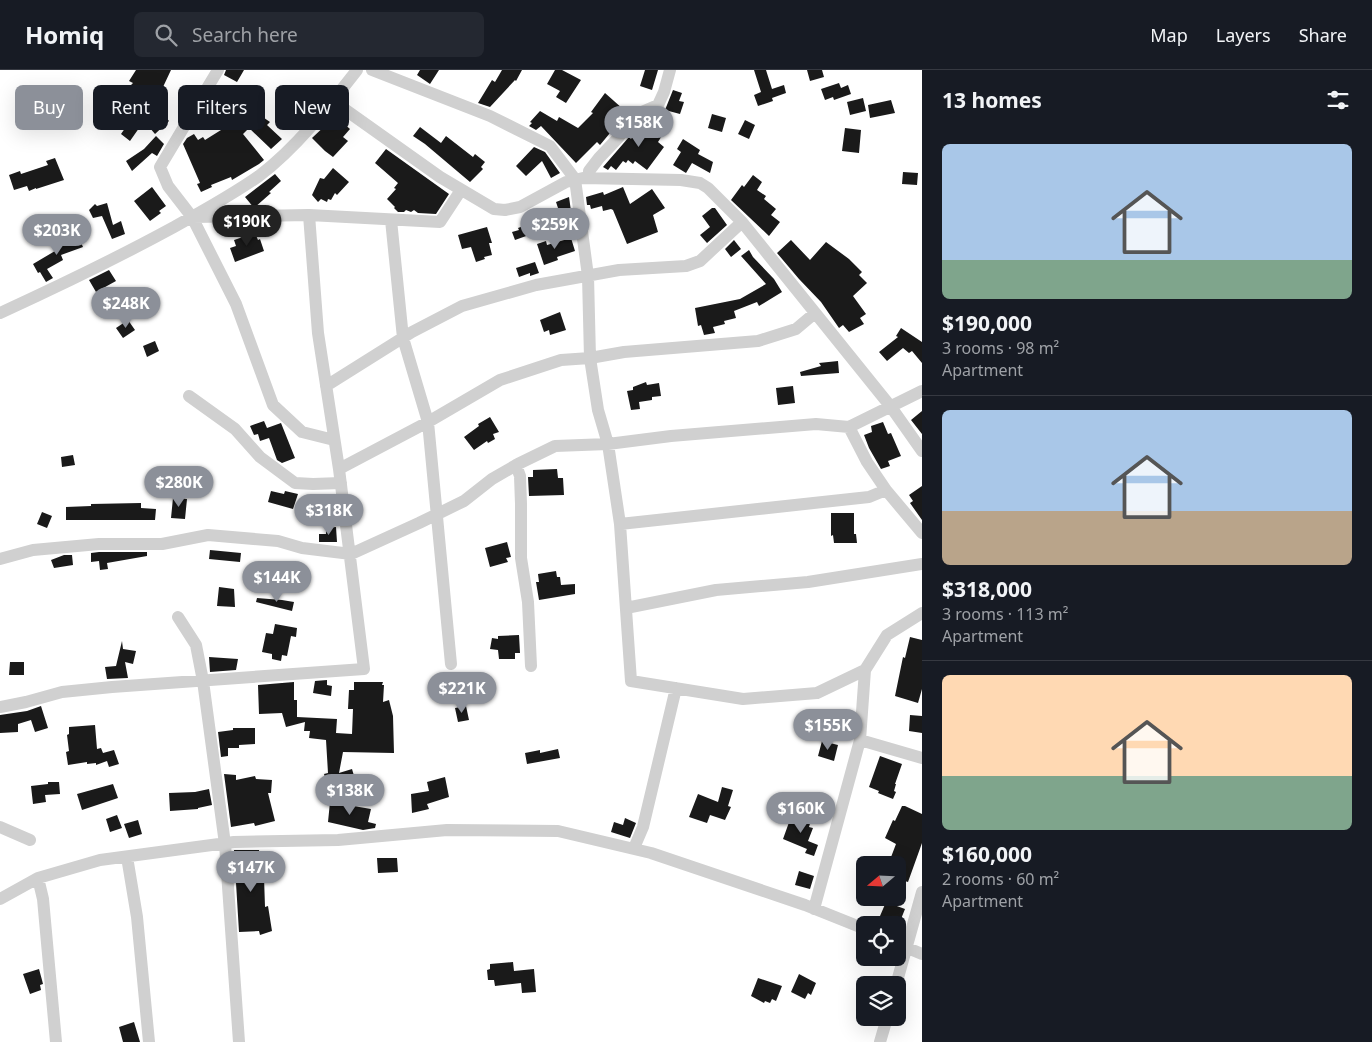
<!DOCTYPE html>
<meta charset="utf-8">
<style>
:root{--surface:#171b24;--page:#242831;--text:#f1f3f6;--muted:#9ea1a6;--line:#363941;--accent:#8c9099}
body{margin:0;font-family:"Noto Sans",sans-serif;background:var(--page);color:var(--text);height:100vh;display:flex;flex-direction:column;font-size:19px;white-space:nowrap}
*{box-sizing:border-box;margin:0}
p{font-size:16px;color:var(--muted)}
.icon{flex:none;width:28px;height:28px;fill:none;stroke:currentColor;stroke-width:2;stroke-linecap:round;stroke-linejoin:round}
.map{position:relative;flex:1;overflow:hidden}
.drawer{display:flex;flex-direction:column;background:var(--surface);width:450px}
.drawer>*{flex:none}
.hud{position:absolute;left:15px;top:15px;width:475px;height:45px;display:flex;gap:10px}
.needle{width:32px;rotate:251deg}
.tools{position:absolute;left:856px;top:786px;display:grid;gap:10px}
.tools a{display:grid;place-items:center;width:50px;height:50px;border-radius:8px;background:var(--surface);box-shadow:0 5px 20px #0002;font-size:25px}
.price{position:absolute;translate:-50% -42px;padding:0 11px;border-radius:18px;background:var(--accent);color:#fff;font-size:16px;line-height:32px;filter:drop-shadow(0 1px 2px #0008)}
.price::after{content:'';position:absolute;left:50%;top:30px;width:15px;height:11px;margin-left:-8px;background:inherit;clip-path:polygon(0 0,100% 0,50% 100%)}
.price.selected{background:#222;color:#fff}
ul{padding:0;list-style:none}
li{display:grid;align-content:center;gap:10px;height:265px;padding:0 20px}
li+li{border-top:1px solid var(--line)}
li span{display:grid;place-items:center;height:155px;border-radius:8px;color:#555}
li>.icon{margin-inline-start:auto}
span .icon{width:90px;height:90px;fill:#fffc;stroke-width:1}
li b{font-size:21px}
h2{display:flex;justify-content:space-between;align-items:center;height:60px;padding:0 20px;font-size:21px}
.chip{padding:0 18px;border-radius:8px;background:var(--surface);box-shadow:0 5px 20px #0002;font-size:18px;line-height:45px}
.chip.selected{background:var(--accent);color:#fff}
header{display:flex;align-items:center;gap:30px;box-sizing:border-box;height:70px;padding:0 25px;background:var(--surface);border-bottom:1px solid var(--line)}
header strong{font-size:24px}
nav{display:flex;gap:28px;margin-inline-start:auto;font-size:18px}
.search{width:350px;height:45px;background:var(--page);display:flex;align-items:center;gap:12px;box-sizing:border-box;padding:0 18px;border-radius:8px;color:var(--muted);font-size:19px}
main{display:flex;flex:1;min-height:0}
.map>svg:first-child{display:block}
.building{fill:#1a1a1a}
.lines{fill:none;stroke-linecap:round;stroke-linejoin:round}
.minor{stroke:#d0d0d0;stroke-width:12}
</style>
<header>
<strong>Homiq</strong>
<div class="search"><svg class="icon" aria-label="search" viewBox="0 0 24 24"><circle cx="10" cy="10" r="6"/><path d="M15 15l6 6"/></svg>Search here</div>
<nav><a>Map</a><a>Layers</a><a>Share</a></nav>
</header>
<main>
<div class="map">
<svg width="922" height="972" viewBox="0 0 922 972">
<rect width="100%" height="100%" fill="#fff"/>
<path class="building" d="M136 0H171L163 17 150 28 169 51 155 64 144 51 130 71 121 64 139 38 124 22 133 13 129 11Z
M226 0H244L237 12 224 5Z
M420 0H439L430 14 417 5Z
M502 0H522L516 11 515 10 490 37 478 33 492 10 495 12Z
M555 0H562L581 10 566 33 556 27 560 21 547 14Z
M645 0H658L652 20 640 16Z
M754 0H766L772 19 784 15 786 23 772 28 773 31 758 36 754 25 761 22Z
M807 0H822L824 7 810 11Z
M839 13 841 18 848 15 851 24 834 30 833 27 825 30 821 19Z
M305 16 317 27 301 43 293 36 299 29 296 26Z
M673 20 682 23 679 31 684 32 680 44 665 40Z
M605 23 623 39 616 47 620 51 600 75 597 72 576 93 541 56 536 60 529 56 532 53 530 52 540 41 557 51 559 47 578 58 593 43 591 42Z
M863 28 866 41 850 45 847 32Z
M891 30 895 43 870 48 868 35Z
M248 37 270 52 267 55 282 69 271 79 249 58 243 64 264 90 259 94 232 110 231 107 211 115 212 117 201 122 197 114 200 113 183 74 187 68 194 64 198 70 203 67 205 70 229 55V54L235 51Z
M712 44 726 48 722 62 708 58Z
M645 50 663 64 658 72 664 77 647 100 635 91 633 94 628 90 626 93 623 91 616 100 611 96 608 100 603 97 629 67 631 69Z
M745 50 755 55 749 69 738 64Z
M329 52 336 59 342 52 350 59 343 67 348 71 333 87 325 81 312 68Z
M420 57 441 73 446 66 473 87 475 84 485 92 481 97 483 99 470 112 425 74 413 66Z
M845 58 861 60 859 83 842 81Z
M156 66 164 74 157 86 152 83 132 101 126 91 144 79Z
M683 69 700 80 698 84 713 92 710 103 692 93 686 103 673 95 681 82 677 79Z
M534 77 545 82 560 103 551 108 542 91 526 106 516 96Z
M386 79 449 124 436 144 418 143 414 140 411 142 406 140 404 142H398L394 138 395 137 387 129 396 119 394 118 398 113 375 93Z
M55 88 64 110 36 119V118L29 121 27 116 14 120 9 105 20 101 21 104 48 95 46 91Z
M333 98 349 112 337 125 335 123 331 130 328 129 327 132 321 129 318 132 312 125 320 108 324 109Z
M903 102 918 103 917 115 902 114Z
M275 104 281 111 269 122 271 123 254 138 245 127Z
M753 105 762 112 757 120 766 126 764 129 776 139 771 145 780 152 769 166 731 130 742 115 744 117Z
M152 117 166 136 159 141 161 143 150 151 134 131Z
M623 117 630 134 652 119 665 138 653 145 658 162 627 174 613 140 611 139 603 141 602 136 591 139 590 135H587L586 127 603 122 604 125Z
M569 127 571 141 560 144 556 132Z
M107 133 113 155 121 151 125 164 112 169 102 146 93 148 89 140 95 134 97 136Z
M712 138H715L727 155 707 173 700 165 710 157 702 146Z
M526 155 529 165 515 170 512 162 519 160 518 158Z
M487 157 492 173H489L492 185 484 187 485 189 476 192 471 177 462 179 458 165Z
M255 163 258 170 260 169 264 181 235 192 230 178 236 176 234 170Z
M78 166 83 177 61 185 63 190 47 199 53 208 46 212 40 202 38 203 33 194 55 181 53 175Z
M571 168 575 181 557 187 558 190 544 195 537 174 546 171 547 175Z
M734 170 741 179 731 187 725 179Z
M791 170 810 190 826 172 849 189 862 202 859 205 867 213 853 226 866 244 860 248 864 254 849 262 843 255 839 258 821 232 799 209 777 183Z
M749 180 753 187 774 209 782 222 759 236 757 232 734 241 736 248 724 251 725 254 713 257 715 263 704 265 701 255 698 256 695 238 740 229 766 214 741 186Z
M535 192 539 203 530 206V203L519 207 516 198Z
M109 200 116 211 96 222 89 210Z
M560 242 566 260 550 265 549 260 544 262 540 250Z
M128 250 135 260 123 268 116 258Z
M901 258 922 272V293L912 281 909 283 903 278 887 291 879 282 898 267 896 266Z
M155 271 159 281 147 287 143 276Z
M838 291 839 303 801 306 800 302 821 296 819 293Z
M646 312 647 315 659 313 661 326 652 327V330L639 332 640 339 631 340 627 321 633 320V317Z
M793 316 795 333 778 335 776 318Z
M922 341V364L911 350Z
M490 347 499 362 493 364 495 369 488 373 487 371 474 380 464 367 479 356 478 354Z
M264 351 267 358 281 353 295 388 282 393 277 390 269 368 260 371 258 364 254 365 250 356Z
M883 352 888 364 891 363 901 386 888 391 890 396 881 399 869 378 864 365 872 362 871 356Z
M73 385 75 395 62 397 61 387Z
M557 399 558 408H563L564 425 529 426 528 407H533V400Z
M922 416V450L910 433 913 431 909 425Z
M271 421 284 424 285 421 298 424 293 439 268 432Z
M332 424 334 435 319 438 317 426Z
M173 428 187 429 185 449 171 448Z
M141 433V438L156 439 155 450H66V437L91 436V434Z
M42 442 52 446 47 458 37 454Z
M831 443H854V464H856L857 473H834L833 465 831 466Z
M336 457 337 472H319V464H326V458Z
M507 472 511 487 506 488 508 492 490 497 485 478Z
M210 480 241 483 240 492 209 489Z
M99 482H147V486L107 493 108 499 100 500 99 491 91 492V483Z
M64 485H72L73 495 54 498 51 490Z
M556 501 557 507H560L561 515 575 514V524L539 530 536 512H539L538 504Z
M219 517 234 519 235 537 217 536Z
M257 528 282 530 294 532 292 541 256 532Z
M275 554 297 558 296 567 291 566 287 586 282 585 281 591 272 589V584L262 582 266 563 273 564Z
M519 565 520 583H515V589H499L498 580 490 579 492 568 498 569V566Z
M910 567 922 570V619L918 633 895 626 903 587 905 588Z
M122 571 123 579 136 581 133 594 125 592 128 608 107 609 105 597 116 596Z
M209 587 238 589 236 600 210 602Z
M10 592H24V605H9Z
M327 610V615L332 616 331 626 313 623 315 611Z
M294 612V630H297V647L337 649 336 663 352 664 353 639H348L349 620H354V612H383L382 615H384L383 632 389 630 393 646 394 683 343 682 339 703 352 699 357 716 331 725 324 704 328 703 326 670 309 668 310 661H304L305 652 286 657 282 643 259 644 258 615Z
M41 636 48 658 35 662 31 650 18 654V662L0 663V645L27 641Z
M466 636 469 650 458 652 455 638Z
M910 645 922 646V663L909 661Z
M95 655 97 679 101 678 103 683 114 680 119 694 109 697 107 691 96 695V693L87 694V692L68 695 66 682 69 681 67 665 69 664V657Z
M233 658H255V674L239 675V678H228V686L221 687 218 662 233 660Z
M822 671 838 675 834 691 818 686Z
M558 679 560 688 527 694 525 683 540 680V683Z
M880 686 902 694 895 714H896L894 721 896 722 893 729 878 723 879 721 869 717Z
M224 704 236 705V710L255 706 256 709 272 710 271 723H268L275 751 255 756 254 753 231 757Z
M445 707 449 727 427 734 429 739 412 743 411 724 429 721 427 712Z
M48 712H59L60 724 45 725 46 732 33 734 31 716 48 714Z
M113 714 118 728 82 740 77 724Z
M722 717 733 720 728 736 731 737 725 750 710 745 707 753 689 747 698 724 718 732Z
M209 719 212 735 198 738V739L170 741 169 723 195 722Z
M330 732 371 739 368 752 376 754 375 758 363 760 328 752Z
M902 736H905L922 744V773L908 812 898 809V795H888L896 774 885 768 893 750 895 751Z
M792 744 811 750 809 757 813 758 808 771 818 775 814 786 805 783 807 779 783 769Z
M117 745 122 758 110 762 106 749Z
M625 748 636 753 630 768 611 762 614 752 623 755Z
M138 750 142 764 129 768 124 754Z
M234 780H259L260 796H265L266 807H264L265 837 268 836 272 861 260 865 259 861 239 862Z
M377 788H397L398 802 378 803Z
M799 801 814 806 810 819 795 815Z
M886 832 905 839 899 854 880 846Z
M513 892 514 901 534 899 536 922 522 923 521 913 495 916 494 910H488L487 900 490 899V894Z
M39 899 42 910 43 914 40 915 41 920 30 924 23 904Z
M799 904 816 913 811 925 808 923 805 929 791 922Z
M758 908 782 916 776 931 772 929 770 933 765 931 764 933 751 926Z
M134 952 140 972H123L119 957Z"/>
<g class="lines">
<path class="minor" d="M218 0 160 97 168 116 192 147 236 234 273 335 302 362 334 370
M372 0 490 46 550 76 575 109 588 206 590 288 598 340 608 374 620 454 631 611 743 629 817 623 865 600 860 670 922 688
M333 31 440 107 494 139 505 140 520 137 566 112 583 108 681 110 700 113 708 118 742 152 891 337 922 381
M589 107V101L599 88 618 68 627 55 642 42 658 35 664 22 670 0
M309 145 440 152 461 120
M193 147 309 145 318 263 339 399
M391 150 403 268 428 352 451 594
M0 243C59 216 117 188 174 157 203 141 232 125 259 106 297 77 328 37 357 0
M326 316 412 262 462 236 536 215 619 200 686 196 700 191 742 152
M189 326 235 359 260 387 295 413 313 414 341 413
M849 357 867 392 886 420 922 463
M516 395 520 406 521 434V488L528 532 531 596
M620 454 869 427 886 420
M0 489 33 480 99 474H162L208 465 278 471 302 478 351 484 419 453 464 431 492 409 518 394 555 376 608 374 671 366 816 354 849 357 922 321
M626 538 716 520 808 512 922 494
M178 547 196 575 203 611 225 774 239 972
M865 600 887 565 922 543
M0 637 26 632 62 622 112 617 364 599 339 399 428 352 500 310 561 290 590 288 624 282 758 271 796 259 815 243
M0 757 30 770
M634 778 643 757 676 618
M127 787 137 847 149 972
M38 808 43 829 56 972
M0 829 38 808 100 790 234 772 338 770 447 760 558 761 651 783 805 835 865 859
M814 839 860 670
M898 874 922 884
M896 915 922 822
M880 972 887 948"/>
</g>
</svg>
<div class="tools">
<a><svg class="needle" viewBox="-14 -14 28 28"><path d="M0-13l5 13h-10z" fill="#e53935"/><path d="M0 13l5-13h-10z" fill="#9ea1a6"/></svg></a>
<a><svg class="icon" aria-label="locate" viewBox="0 0 24 24"><circle cx="12" cy="12" r="6"/><path d="M12 2v4M12 18v4M2 12h4M18 12h4"/></svg></a>
<a><svg class="icon" aria-label="layers" viewBox="0 0 24 24"><path d="M12 4l9 5-9 5-9-5zM3 14l9 5 9-5"/></svg></a>
</div>
<b class="price" style="left:639px;top:78px">$158K</b>
<b class="price selected" style="left:247px;top:177px">$190K</b>
<b class="price" style="left:555px;top:180px">$259K</b>
<b class="price" style="left:57px;top:186px">$203K</b>
<b class="price" style="left:126px;top:259px">$248K</b>
<b class="price" style="left:179px;top:438px">$280K</b>
<b class="price" style="left:329px;top:466px">$318K</b>
<b class="price" style="left:277px;top:533px">$144K</b>
<b class="price" style="left:462px;top:644px">$221K</b>
<b class="price" style="left:828px;top:681px">$155K</b>
<b class="price" style="left:350px;top:746px">$138K</b>
<b class="price" style="left:801px;top:764px">$160K</b>
<b class="price" style="left:251px;top:823px">$147K</b>
<div class="hud">
<a class="chip selected">Buy</a>
<a class="chip">Rent</a>
<a class="chip">Filters</a>
<a class="chip">New</a>
</div>
</div>
<section class="drawer">
<h2>13 homes<svg class="icon" aria-label="filters" viewBox="0 0 24 24"><path d="M4 7h16M4 17h16"/><circle cx="9" cy="7" r="2"/><circle cx="15" cy="17" r="2"/></svg></h2>
<ul>
<li><span style="background:linear-gradient(#a9c7e8 75%,#7fa58c 0)"><svg class="icon" aria-label="home" viewBox="0 0 24 24"><path d="M3 11l9-7 9 7M6 9v11h12V9"/></svg></span><div><b>$190,000</b><p>3 rooms · 98 m²</p><p>Apartment</p></div></li>
<li><span style="background:linear-gradient(#a9c7e8 65%,#b9a48a 0)"><svg class="icon" aria-label="home" viewBox="0 0 24 24"><path d="M3 11l9-7 9 7M6 9v11h12V9"/></svg></span><div><b>$318,000</b><p>3 rooms · 113 m²</p><p>Apartment</p></div></li>
<li><span style="background:linear-gradient(#ffd9b3 65%,#7fa58c 0)"><svg class="icon" aria-label="home" viewBox="0 0 24 24"><path d="M3 11l9-7 9 7M6 9v11h12V9"/></svg></span><div><b>$160,000</b><p>2 rooms · 60 m²</p><p>Apartment</p></div></li>
</ul>
</section>
</main>
